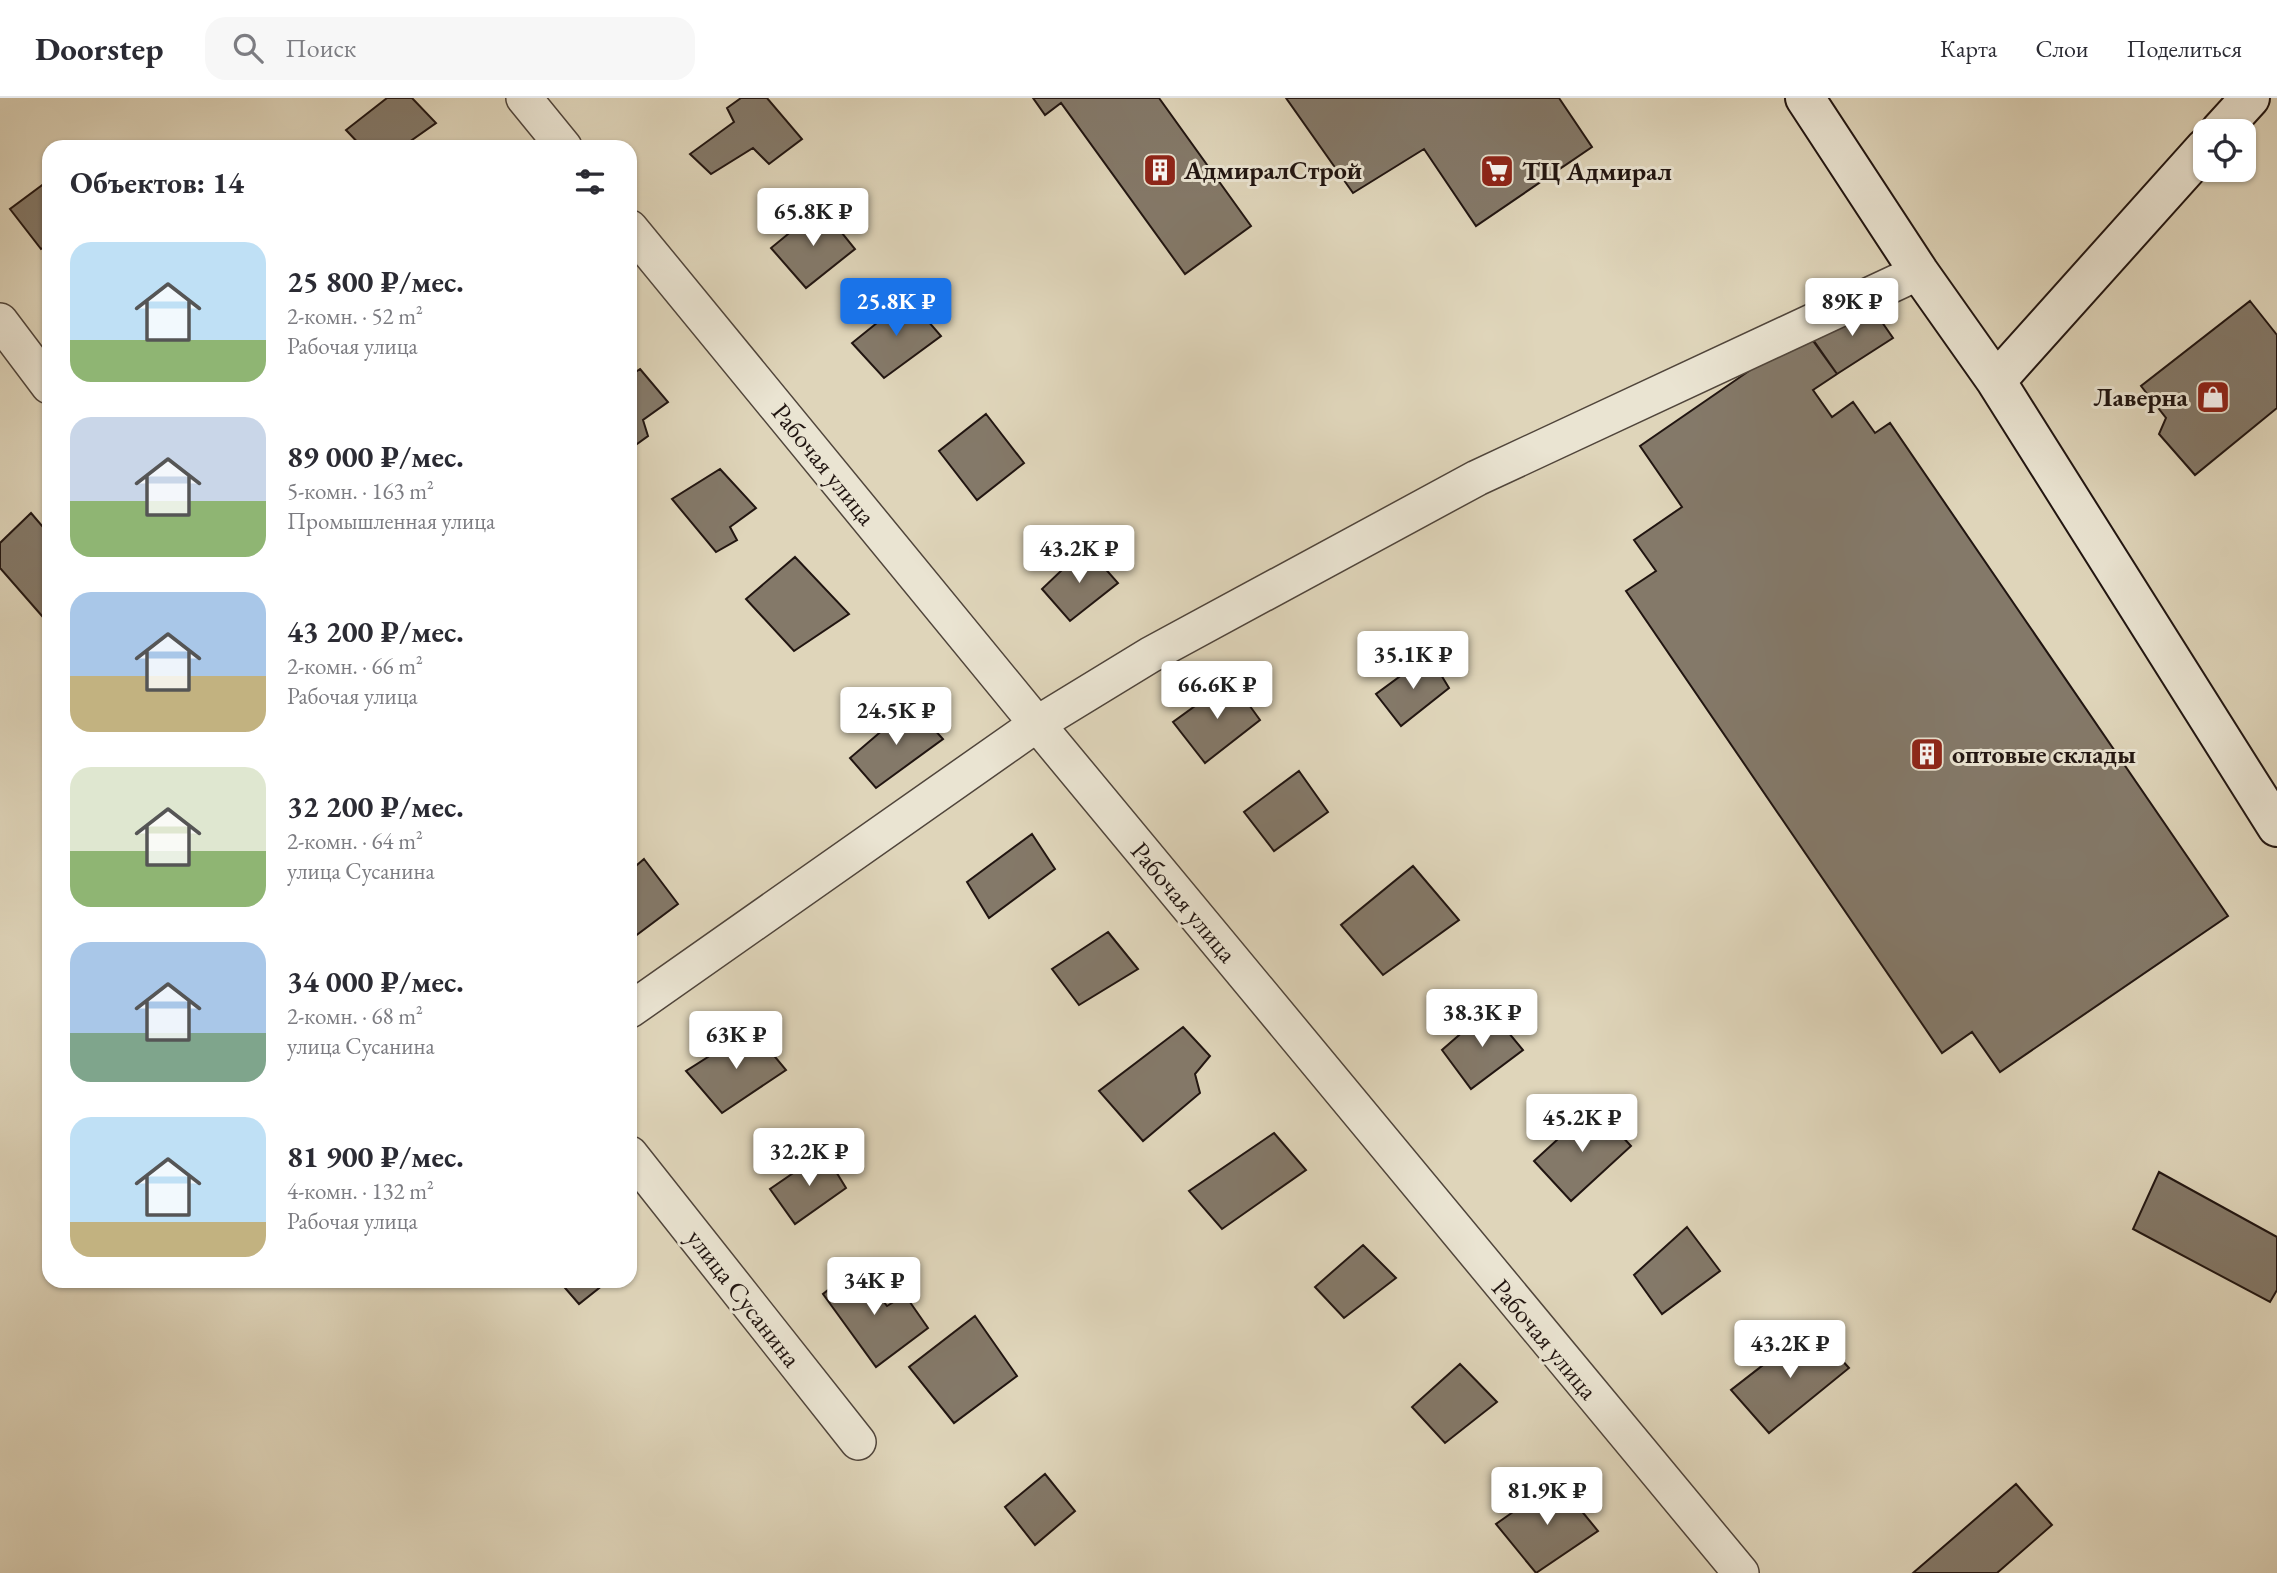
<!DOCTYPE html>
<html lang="ru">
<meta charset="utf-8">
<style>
:root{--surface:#fff;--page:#f7f7f7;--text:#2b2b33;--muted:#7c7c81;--line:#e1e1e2;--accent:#1a73e8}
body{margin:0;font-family:"EB Garamond",serif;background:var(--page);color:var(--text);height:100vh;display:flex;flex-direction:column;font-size:26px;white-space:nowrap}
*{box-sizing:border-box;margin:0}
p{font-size:23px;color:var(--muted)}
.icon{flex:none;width:38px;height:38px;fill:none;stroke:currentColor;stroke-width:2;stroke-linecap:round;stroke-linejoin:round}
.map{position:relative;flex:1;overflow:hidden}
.drawer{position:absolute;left:42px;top:42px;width:595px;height:1148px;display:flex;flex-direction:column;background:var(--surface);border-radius:21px;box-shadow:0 2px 5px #0004}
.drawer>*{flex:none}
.buttons{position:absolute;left:2193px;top:21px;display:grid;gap:14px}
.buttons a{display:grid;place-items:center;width:63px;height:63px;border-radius:14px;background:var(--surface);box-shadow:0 2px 5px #0004;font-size:35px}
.price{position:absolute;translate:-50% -60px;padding:0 16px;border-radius:7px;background:#fff;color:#222;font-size:23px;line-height:46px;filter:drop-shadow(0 2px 4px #0008)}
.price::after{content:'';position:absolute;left:50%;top:42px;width:21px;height:16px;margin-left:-10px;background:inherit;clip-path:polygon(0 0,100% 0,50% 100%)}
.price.selected{background:var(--accent);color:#fff}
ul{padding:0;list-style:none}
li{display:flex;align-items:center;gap:21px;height:175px;padding:0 28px}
li span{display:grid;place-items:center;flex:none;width:196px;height:140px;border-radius:21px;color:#555}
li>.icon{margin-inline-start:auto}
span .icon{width:84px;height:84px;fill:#fffc;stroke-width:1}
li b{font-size:30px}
h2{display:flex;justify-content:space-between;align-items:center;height:84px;padding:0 28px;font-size:30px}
header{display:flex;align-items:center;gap:42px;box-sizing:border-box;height:98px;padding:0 35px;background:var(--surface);border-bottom:2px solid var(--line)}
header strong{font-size:33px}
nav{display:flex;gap:38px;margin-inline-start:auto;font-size:24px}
.search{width:490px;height:63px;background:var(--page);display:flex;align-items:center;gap:18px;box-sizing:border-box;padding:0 24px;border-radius:21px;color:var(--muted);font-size:26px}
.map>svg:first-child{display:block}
.building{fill:#847969;stroke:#211511;stroke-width:2}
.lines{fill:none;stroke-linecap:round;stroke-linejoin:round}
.street-casing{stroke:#50453b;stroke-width:38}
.secondary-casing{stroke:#211511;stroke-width:42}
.street{stroke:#eae4d2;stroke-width:35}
.secondary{stroke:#eae4d2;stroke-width:38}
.labels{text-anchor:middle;stroke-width:6;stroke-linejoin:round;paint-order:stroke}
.poi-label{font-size:26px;font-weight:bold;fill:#211511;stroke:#eae4d2;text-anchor:start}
.street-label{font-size:26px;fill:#211511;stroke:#eae4d2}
</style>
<header>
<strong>Doorstep</strong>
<div class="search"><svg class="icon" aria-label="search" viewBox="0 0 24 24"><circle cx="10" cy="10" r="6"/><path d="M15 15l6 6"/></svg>Поиск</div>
<nav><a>Карта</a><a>Слои</a><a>Поделиться</a></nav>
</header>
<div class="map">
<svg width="2277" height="1475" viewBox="0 0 2277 1475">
<rect width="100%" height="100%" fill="#dfd5ba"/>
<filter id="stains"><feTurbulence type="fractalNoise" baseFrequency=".00286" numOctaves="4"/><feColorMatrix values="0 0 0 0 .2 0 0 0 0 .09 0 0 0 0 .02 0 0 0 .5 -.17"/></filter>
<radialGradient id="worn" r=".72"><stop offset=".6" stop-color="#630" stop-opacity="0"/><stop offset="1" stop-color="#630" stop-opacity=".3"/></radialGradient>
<path class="building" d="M387 0H412L436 25 402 49H362L346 32Z
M741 0H767L802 41 769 66 753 50 711 76 690 56 734 24 727 10Z
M1033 0H1159L1251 128 1185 176 1061 5 1045 17Z
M1286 0H1559L1592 49 1476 128 1424 51 1353 95Z
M49 82V146L41 151 10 111Z
M821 109 855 151 806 190 771 150Z
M908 200 941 238 884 280 852 245Z
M2250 203 2277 237V310L2195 377 2159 336 2166 320 2141 288Z
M1868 204 1893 240 1837 276 1811 240Z
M1807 233 1837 276 1813 292 1832 319 1853 304 1875 335 1890 325 2228 818 2000 974 1972 934 1942 955 1626 493 1656 473 1634 442 1682 409 1640 348Z
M640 271 668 304 643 322 648 338 630 351V278Z
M986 316 1024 365 977 402 939 353Z
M720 371 756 410 730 429 737 442 716 454 672 401Z
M31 415 49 436V526L0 470V445Z
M1086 449 1118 485 1070 523 1042 491Z
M795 459 849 516 794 553 746 501Z
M1429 557 1449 590 1401 628 1376 596Z
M1231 582 1260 622 1205 665 1173 624Z
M912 607 943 641 876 690 850 660Z
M1299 673 1328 714 1274 753 1244 714Z
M1032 736 1055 771 989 820 967 784Z
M644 761 678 806 630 842V773Z
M1413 768 1459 822 1383 877 1341 827Z
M1108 834 1138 871 1079 907 1052 871Z
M1489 911 1523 952 1471 991 1442 952Z
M1183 929 1210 958 1195 976 1200 995 1143 1043 1099 993Z
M752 931 786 972 722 1015 686 973Z
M1594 1008 1631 1048 1571 1103 1534 1063Z
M1274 1035 1306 1072 1222 1131 1189 1093Z
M824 1054 846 1090 795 1126 770 1091Z
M2159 1074 2277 1139V1192L2270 1204 2133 1131Z
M1687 1129 1720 1173 1662 1216 1634 1177Z
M1363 1147 1396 1180 1344 1220 1315 1189Z
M857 1169 887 1208 905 1197 928 1230 876 1269 823 1196Z
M559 1183H608L579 1206Z
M975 1218 1017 1278 954 1325 909 1269Z
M1812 1229 1849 1270 1769 1335 1731 1292Z
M1460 1266 1497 1304 1445 1345 1412 1309Z
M1045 1376 1075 1413 1035 1447 1005 1409Z
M1557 1383 1598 1433 1536 1475 1496 1426Z
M2016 1386 2052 1427 1997 1475H1913Z"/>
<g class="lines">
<g class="street-casing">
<path id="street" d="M524 0 564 49
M630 130 1037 626 1741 1475
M0 223 49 288
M630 912 1037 626 1150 557 1477 380 1919 174
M630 1056 858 1344"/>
</g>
<g class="secondary-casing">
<path id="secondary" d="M1805 0 1919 174 1996 283 2277 729
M2220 33 2250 0
M1996 283 2205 50"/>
</g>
<use href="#street" class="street"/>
<use href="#secondary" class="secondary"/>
</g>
<defs>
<g id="building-square" transform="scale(1.75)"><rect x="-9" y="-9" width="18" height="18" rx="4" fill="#8f2418" stroke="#eae4d2"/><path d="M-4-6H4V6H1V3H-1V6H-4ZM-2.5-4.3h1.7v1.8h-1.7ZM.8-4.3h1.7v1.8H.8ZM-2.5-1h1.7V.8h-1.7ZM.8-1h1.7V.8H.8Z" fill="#fff"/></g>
<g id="supermarket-square" transform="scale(1.75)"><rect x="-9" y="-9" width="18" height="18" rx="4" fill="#8f2418" stroke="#eae4d2"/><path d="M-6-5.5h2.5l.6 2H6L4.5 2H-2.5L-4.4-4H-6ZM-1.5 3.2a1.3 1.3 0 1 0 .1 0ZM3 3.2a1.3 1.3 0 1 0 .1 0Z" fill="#fff"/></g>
<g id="shop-square" transform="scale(1.75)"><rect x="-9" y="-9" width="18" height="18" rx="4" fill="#8f2418" stroke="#eae4d2"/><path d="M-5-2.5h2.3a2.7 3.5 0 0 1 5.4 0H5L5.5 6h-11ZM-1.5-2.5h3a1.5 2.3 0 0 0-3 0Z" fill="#fff"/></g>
</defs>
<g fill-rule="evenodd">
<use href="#building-square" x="1160" y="72"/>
<use href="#supermarket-square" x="1497" y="73"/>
<use href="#shop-square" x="2213" y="299"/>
<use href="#building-square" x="1927" y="656"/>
</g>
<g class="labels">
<g class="poi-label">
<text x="1184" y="81">АдмиралСтрой</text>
<text x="1522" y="82">ТЦ Адмирал</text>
<text x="2188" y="308" text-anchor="end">Лаверна</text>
<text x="1952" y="665">оптовые склады</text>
</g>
<g class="street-label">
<text transform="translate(824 366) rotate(51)" y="9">Рабочая улица</text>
<text transform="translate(1184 804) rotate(50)" y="9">Рабочая улица</text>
<text transform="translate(744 1200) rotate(52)" y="9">улица Сусанина</text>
<text transform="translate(1545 1241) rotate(50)" y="9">Рабочая улица</text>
</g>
</g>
<rect width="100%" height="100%" filter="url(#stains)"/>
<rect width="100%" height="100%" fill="url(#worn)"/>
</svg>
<div class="buttons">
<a><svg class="icon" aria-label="locate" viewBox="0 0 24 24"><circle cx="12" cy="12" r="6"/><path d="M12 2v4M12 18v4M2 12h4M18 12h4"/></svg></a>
</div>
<b class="price" style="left:813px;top:150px">65.8K ₽</b>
<b class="price selected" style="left:896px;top:240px">25.8K ₽</b>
<b class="price" style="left:1852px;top:240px">89K ₽</b>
<b class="price" style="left:1079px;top:487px">43.2K ₽</b>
<b class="price" style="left:1413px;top:593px">35.1K ₽</b>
<b class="price" style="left:1217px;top:623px">66.6K ₽</b>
<b class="price" style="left:896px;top:649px">24.5K ₽</b>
<b class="price" style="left:1482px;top:951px">38.3K ₽</b>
<b class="price" style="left:736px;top:973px">63K ₽</b>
<b class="price" style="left:1582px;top:1056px">45.2K ₽</b>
<b class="price" style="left:809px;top:1090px">32.2K ₽</b>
<b class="price" style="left:874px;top:1219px">34K ₽</b>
<b class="price" style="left:1790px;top:1282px">43.2K ₽</b>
<b class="price" style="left:1547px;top:1429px">81.9K ₽</b>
<section class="drawer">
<h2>Объектов: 14<svg class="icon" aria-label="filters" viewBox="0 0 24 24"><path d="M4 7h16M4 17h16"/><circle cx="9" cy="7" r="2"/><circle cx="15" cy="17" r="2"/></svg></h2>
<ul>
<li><span style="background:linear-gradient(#bfe0f5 70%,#8fb573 0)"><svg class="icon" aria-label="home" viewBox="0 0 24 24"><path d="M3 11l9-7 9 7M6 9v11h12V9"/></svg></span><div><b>25 800 ₽/мес.</b><p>2-комн. · 52 m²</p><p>Рабочая улица</p></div></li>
<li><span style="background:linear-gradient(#c9d6e8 60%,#8fb573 0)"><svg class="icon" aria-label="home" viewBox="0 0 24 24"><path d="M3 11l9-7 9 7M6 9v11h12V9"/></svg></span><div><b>89 000 ₽/мес.</b><p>5-комн. · 163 m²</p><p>Промышленная улица</p></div></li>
<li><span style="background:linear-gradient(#a9c7e8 60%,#c2b280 0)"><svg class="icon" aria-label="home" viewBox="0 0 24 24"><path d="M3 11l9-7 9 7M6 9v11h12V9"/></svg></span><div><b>43 200 ₽/мес.</b><p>2-комн. · 66 m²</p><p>Рабочая улица</p></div></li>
<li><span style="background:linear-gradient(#dfe7d0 60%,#8fb573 0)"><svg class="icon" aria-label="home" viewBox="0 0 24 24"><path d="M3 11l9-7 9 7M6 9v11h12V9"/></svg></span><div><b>32 200 ₽/мес.</b><p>2-комн. · 64 m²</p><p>улица Сусанина</p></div></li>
<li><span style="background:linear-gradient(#a9c7e8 65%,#7fa58c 0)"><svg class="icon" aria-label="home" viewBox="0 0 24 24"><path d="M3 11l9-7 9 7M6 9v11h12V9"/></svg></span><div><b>34 000 ₽/мес.</b><p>2-комн. · 68 m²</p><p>улица Сусанина</p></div></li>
<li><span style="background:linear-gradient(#bfe0f5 75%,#c2b280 0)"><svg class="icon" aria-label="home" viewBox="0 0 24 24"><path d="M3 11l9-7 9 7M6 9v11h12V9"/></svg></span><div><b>81 900 ₽/мес.</b><p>4-комн. · 132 m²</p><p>Рабочая улица</p></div></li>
</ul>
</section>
</div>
